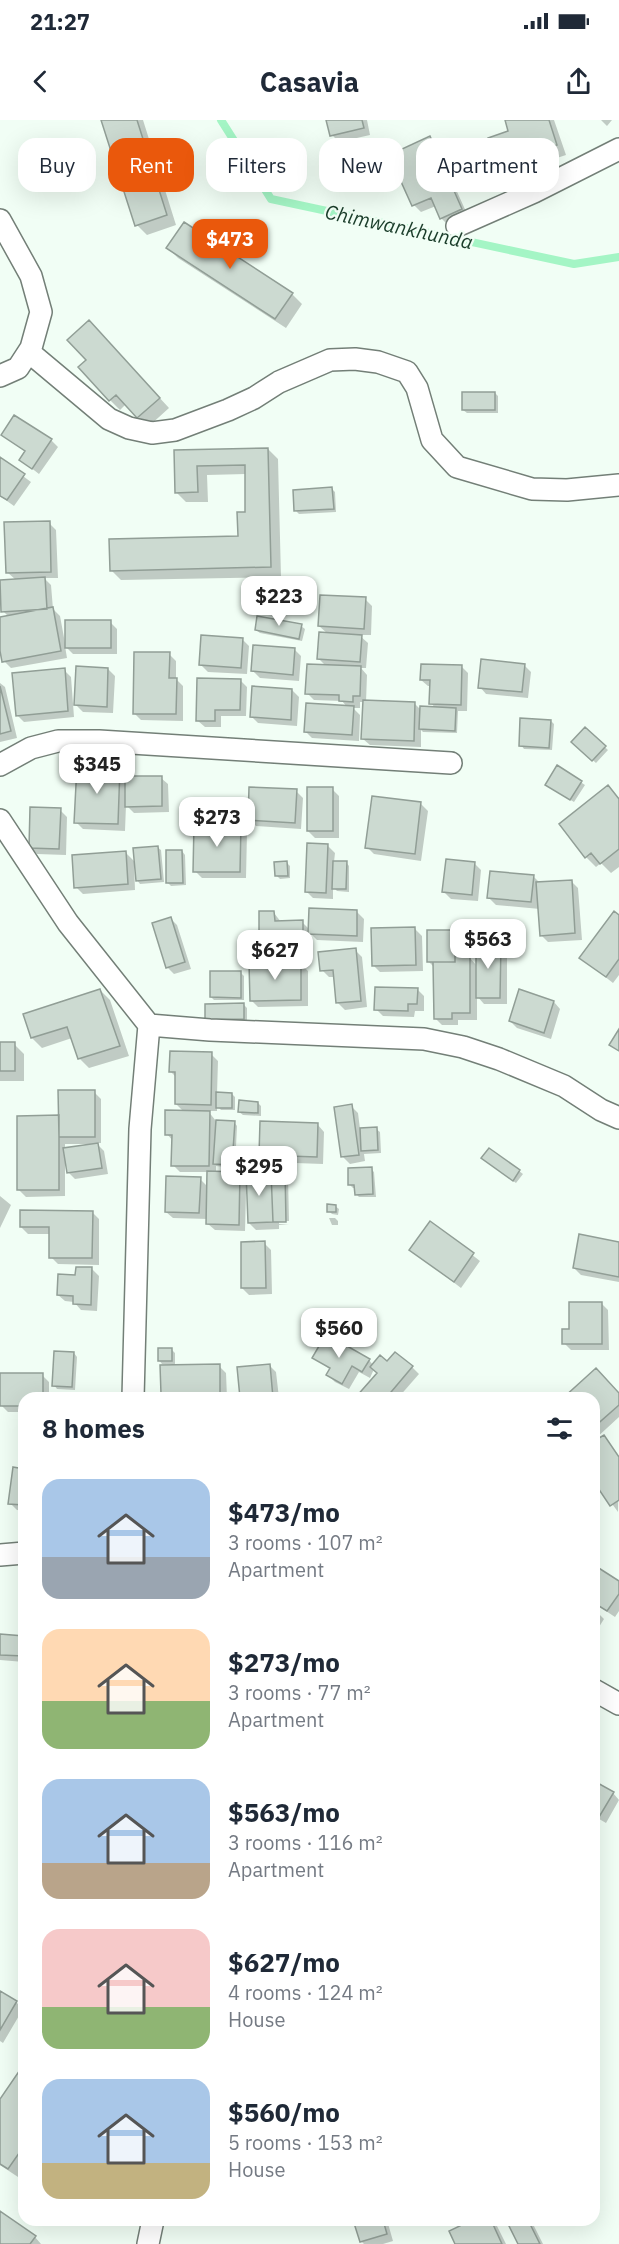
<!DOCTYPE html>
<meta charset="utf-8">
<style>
:root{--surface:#fff;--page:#f6f6f7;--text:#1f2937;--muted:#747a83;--accent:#ea580c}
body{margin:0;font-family:"IBM Plex Sans",sans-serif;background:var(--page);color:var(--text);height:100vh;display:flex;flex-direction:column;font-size:22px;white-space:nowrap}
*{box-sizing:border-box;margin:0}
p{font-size:20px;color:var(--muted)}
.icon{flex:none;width:33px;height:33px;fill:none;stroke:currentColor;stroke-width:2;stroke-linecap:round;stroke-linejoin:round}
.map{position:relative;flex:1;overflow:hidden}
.sheet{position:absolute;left:18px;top:1272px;width:582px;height:834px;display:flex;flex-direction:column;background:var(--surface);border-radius:18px;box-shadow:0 6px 24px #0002}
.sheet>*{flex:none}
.top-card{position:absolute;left:18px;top:18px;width:584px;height:54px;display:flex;gap:12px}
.price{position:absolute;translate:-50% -51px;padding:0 14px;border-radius:12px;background:#fff;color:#222;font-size:20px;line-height:39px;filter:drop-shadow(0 2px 3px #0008)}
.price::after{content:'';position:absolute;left:50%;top:36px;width:18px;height:14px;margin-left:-9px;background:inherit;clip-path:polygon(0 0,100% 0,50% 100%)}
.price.selected{background:var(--accent);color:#fff}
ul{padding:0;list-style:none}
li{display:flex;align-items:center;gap:18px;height:150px;padding:0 24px}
li span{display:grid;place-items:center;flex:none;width:168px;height:120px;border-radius:18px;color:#555}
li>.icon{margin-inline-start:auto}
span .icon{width:72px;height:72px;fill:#fffc;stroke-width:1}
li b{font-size:26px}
h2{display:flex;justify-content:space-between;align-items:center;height:72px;padding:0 24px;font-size:26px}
.chip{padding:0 21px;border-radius:18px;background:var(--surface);box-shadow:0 6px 24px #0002;font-size:21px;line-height:54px}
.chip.selected{background:var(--accent);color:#fff}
.status{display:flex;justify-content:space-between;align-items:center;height:42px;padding:0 30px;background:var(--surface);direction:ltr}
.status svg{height:16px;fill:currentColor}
header{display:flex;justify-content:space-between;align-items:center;height:78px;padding:0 24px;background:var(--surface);font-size:27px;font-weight:800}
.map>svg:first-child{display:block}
.shadow{fill:#0003;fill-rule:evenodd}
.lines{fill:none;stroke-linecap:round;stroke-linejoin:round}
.stream{stroke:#a4f5c5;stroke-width:8}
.building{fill:#ccdad1;stroke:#919e96;stroke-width:1.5}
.street-casing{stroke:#737f77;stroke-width:24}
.street{stroke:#fff;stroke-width:21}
.labels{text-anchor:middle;stroke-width:4.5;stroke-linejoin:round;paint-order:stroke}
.water-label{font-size:20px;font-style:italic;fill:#1a3d2a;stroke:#f1fef5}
</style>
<div class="status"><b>21:27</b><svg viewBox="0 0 49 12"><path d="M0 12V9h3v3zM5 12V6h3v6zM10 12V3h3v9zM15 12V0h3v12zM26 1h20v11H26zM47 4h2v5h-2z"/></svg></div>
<header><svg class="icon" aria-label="back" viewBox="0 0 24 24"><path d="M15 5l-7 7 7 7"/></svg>Casavia<svg class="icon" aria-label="share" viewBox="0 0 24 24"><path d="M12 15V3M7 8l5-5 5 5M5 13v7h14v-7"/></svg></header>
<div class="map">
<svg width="619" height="2124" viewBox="0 0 619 2124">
<rect width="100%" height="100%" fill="#f1fef5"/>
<path class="shadow" d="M103 0H143L176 105 147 115 137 105Z
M328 0H367L370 15 339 22 332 15Z
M506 0H554L566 35 508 54 498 44 510 12Z
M601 0H612L607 6Z
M429 18 436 25 468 96 448 105 441 98 436 86 421 92 414 85Z
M168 128 292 174 302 184 286 208 178 138Z
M99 212 169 288 148 307 126 284 120 290 110 280Z
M495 273 498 276V293H467L463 290Z
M3 315 51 320 58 327 39 354 21 340 26 332Z
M268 329 278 339 281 457 121 460 111 450 239 417 247 393 246 354 207 355 208 382H186L176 372 175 332Z
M0 339 31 362 14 386 0 376Z
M332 369 335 372 336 392 299 394 296 391Z
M49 403 56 410 58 458H44L51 465 53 489 60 496 65 523 110 502 117 509V534H73L65 526 67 538 11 548 4 541 0 523V499L9 497 3 491 16 460 7 452Z
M365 479 372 486 371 515H359L368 523 366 548H361L367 555 366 582 415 584 421 590 436 589 431 583V566H428L421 560 461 546 468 553 467 591H458L457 613 423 612 421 610V627L370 625 363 619 364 582H360V588H353L360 595 359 621 312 618 305 611 348 588 342 581 314 580 307 573 327 547 318 538 328 514 319 506Z
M301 506 305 509 302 521 260 513 256 510Z
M242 519 249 526 247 554 208 552 201 545Z
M294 529 301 536 299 561 260 558 253 551Z
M169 534 176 541V559L183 566V601L141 600 134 593Z
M524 545 531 552 528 578 486 574 480 567Z
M108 549 115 556 113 593 83 592 76 585Z
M64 550 71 557 74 597 24 602 17 595Z
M240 560 247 567 246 596H221V607H205L198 601Z
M0 563 5 567 17 618 0 622Z
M292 570 299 577 297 606 258 603 251 596Z
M551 601 554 604 552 630 524 629 521 625Z
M585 609 608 630 596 643 573 622Z
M557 647 585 665 574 682 550 668Z
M120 649 127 658H161L168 664 169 692 134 693 126 685 125 711 83 709 76 702Z
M608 667 619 678V747L611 753 601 743 596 747 586 737Z
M332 669 339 676V718H315L308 711Z
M296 671 303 678 301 709 256 706 249 699Z
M421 684 428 691 421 741 374 734 367 727Z
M60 690 67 697 66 735 37 734 30 727Z
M240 706 247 713 246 758H202L195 751Z
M328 726 335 733 334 742H346L349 746V772L337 771 333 767V779L313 778 306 771Z
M157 727 161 730 164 762 140 764 137 760Z
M182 731 185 735 186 765 171 766 167 762Z
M125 732 134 741 135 770 83 774 76 767Z
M287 743 290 746V758L280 759 276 755Z
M474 743 481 750 478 781 451 779 444 772Z
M533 756 540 763 571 761 578 768 582 820 548 822 541 815 540 789 496 785 489 778Z
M357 792 364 799 363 822 317 820 309 812V831H268L261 824 274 793 281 802H302L310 810Z
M619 796V855L613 863 581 838Z
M170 798 177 805 191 849 174 854 167 847Z
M415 809 422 816 423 851 380 852 373 845Z
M454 812 461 818V837H469L477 846 500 825 507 832V884H484L477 876V900H458V905H442L435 898V848L429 842Z
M355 830 362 837 367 887 345 890 338 883 335 857H329L322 850Z
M301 844 308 851V886L258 887 251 880Z
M241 853 244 856V880H214L211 877Z
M417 869 424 876V891H415L414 897 383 896 376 889Z
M100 870 110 880 129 936 89 948 79 938 72 918 42 928 32 918Z
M554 882 560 889 551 919 517 908 510 901Z
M243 884 247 888V902H210Z
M0 924H14L24 934V961H0Z
M211 934 218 941 217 974H232L235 977V990H221L217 986V991H208L216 1001 234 1002 237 1006 235 1048 216 1046V1053H239L248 1062 285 1053 288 1056 289 1101H279V1104L289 1105H279V1109L256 1110 249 1103 248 1074H246L245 1111 215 1110 208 1104V1099L173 1098 166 1092 200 1059 208 1067 209 1052H180L173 1045V1021L167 1014 184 992 176 984 177 958 171 952Z
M94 972 101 979V1023H96L104 1031 108 1054 75 1059 68 1052 67 1044H65V1076L26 1077 19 1070 60 997ZM65 1024H89V1025L65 1029Z
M258 983 261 986V996L243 995 239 992Z
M351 986 358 993 360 1009H376L380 1012 381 1033 364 1034 365 1041 350 1044 343 1037Z
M318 1005 324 1012 323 1044 267 1042 260 1035Z
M486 1041 519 1051 523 1054 516 1063Z
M371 1049 374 1052 376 1077H359L356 1074V1068H353L350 1065Z
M0 1076 11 1085 0 1108Z
M335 1086 339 1089 338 1095 332 1094 329 1091Z
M92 1092 99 1099V1145L58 1144 51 1137V1114H28L21 1107Z
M329 1098H335L338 1101V1105H332Z
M431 1103 480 1141 461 1168 411 1130Z
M264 1123 271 1130 272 1174 249 1175 242 1168Z
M619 1123V1162L581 1155 574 1148Z
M92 1149 99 1156 97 1191 81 1190 74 1182 65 1181 58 1175Z
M601 1183 608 1190 609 1230H571L564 1223 571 1210Z
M172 1230 175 1233V1246H219L226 1253 227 1278H166L162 1274 171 1244H162L159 1240Z
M74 1233 77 1237 75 1270 57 1269 54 1265Z
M314 1238 369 1240 373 1245 388 1243 412 1247 419 1254 398 1278H357L378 1253 374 1249 370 1258 359 1252 349 1269 335 1262 328 1255 331 1250Z
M269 1245 276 1252 279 1278H241Z
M42 1255 49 1262V1278H24V1292H8L1 1285Z
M619 1275V1297L594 1320V1278H565Z
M604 1317 619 1336 618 1392 594 1359V1323Z
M24 1319V1391L17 1390 10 1383 20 1350Z
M594 1447 619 1463V1491L615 1497 594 1483Z
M598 1493 604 1499 594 1515V1500Z
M0 1516 24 1518V1542L0 1540Z
M594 1663 613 1673 619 1680 606 1703 594 1696Z
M0 1873 16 1882 23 1889 3 1923 0 1921Z
M24 1950V2061L0 2045V1982Z
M0 2094 35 2117 41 2124H0Z
M355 2100H387L393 2121 383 2124H364L361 2121Z
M463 2100H494L506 2124H457L466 2104Z
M507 2100H531L543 2124H519Z"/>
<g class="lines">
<path class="stream" d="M221 0 271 79 574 144 619 137"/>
</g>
<path class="building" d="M101 0H137L167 95 135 106Z
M326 0H362L364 8 330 16Z
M505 0H549L557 25 497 45 488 18 508 11Z
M430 16 462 89 440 99 431 78 412 86 389 35Z
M184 102 293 173 275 199 166 128Z
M89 200 160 278 137 298 116 275 109 281 78 247 86 240 67 220Z
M462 272H495V290H462Z
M14 295 52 319 32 349 19 340 25 331 1 315Z
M268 328 271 447 110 451 109 419 238 416 237 392H245V345L197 346 198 372 175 373 174 330Z
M0 337 25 354 7 380 0 376Z
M332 367 334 389 294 391 293 370Z
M50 401 51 452 6 453 4 402Z
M45 457 47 489 1 492 0 460Z
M320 475 366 477 364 509 318 506Z
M53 487 61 531 2 542 0 531V497Z
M257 496 302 504 299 519 255 510Z
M65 500H111V528H65Z
M319 512 362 515 360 542 317 539Z
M201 515 243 518 241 548 199 545Z
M253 525 295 528 293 555 251 551Z
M134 532H170L169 558H177L176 594H133Z
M481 539 525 544 522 572 478 568Z
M307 544 361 546 360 576H353V582L339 581V575L305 574Z
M421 544 462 545 461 585 429 584 430 560H420Z
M76 546 108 548 107 587 74 585Z
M65 548 68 591 16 596 12 553Z
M197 558 241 559 240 590H215V601H196Z
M0 566 11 611 0 614Z
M252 566 292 569 291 600 250 597Z
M363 580 415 582 414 621 361 619Z
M306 583 354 586 352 615 304 612Z
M420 586 456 588 455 611 419 609Z
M520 598 551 600 549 628 519 626Z
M585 607 606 626 592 641 571 622Z
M77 645 120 647 118 704 74 703Z
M557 645 582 661 570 680 545 665Z
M125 656H162V686L125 687Z
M608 665 619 679V729L600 744 591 733 585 738 559 704Z
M249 667 297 669 295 703 248 700Z
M307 667H333V711H307Z
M372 676 421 682 415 734 365 728Z
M30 687 61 688 59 729 29 728Z
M194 704H241L240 752H193Z
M307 723 328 724 326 773 305 772Z
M158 726 161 759 136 761 133 728Z
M166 730H182L183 763H166Z
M126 731 128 764 74 768 72 735Z
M446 739 475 742 472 775 442 772Z
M287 741 288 756H275L274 742Z
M333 741H347L346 769H332Z
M490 751 534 755 531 782 487 778Z
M572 760 575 813 540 816 536 762Z
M309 788 357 790V816L308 814Z
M259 791H274L275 801 303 800V824L259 825Z
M614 791 619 795V839L606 857 579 838Z
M171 797 185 842 166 848 152 803Z
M415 807 416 845 372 846 371 808Z
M427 810H455V842H427Z
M476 823H501L500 878H476Z
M356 828 361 881 336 883 333 850 320 851 318 832Z
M455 836H470V893H452V899H434L433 842H455Z
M301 842V880L250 881 249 843Z
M210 851H241V878L210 877Z
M375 867 418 868 417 884H408V891L374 890Z
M100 869 120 926 78 939 67 907 31 918 23 894Z
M519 869 554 881 544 913 509 901Z
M244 883V899L205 900V884Z
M619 909V931L609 925Z
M0 922H15V951H0Z
M170 931 212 932 211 985 175 984V952H169Z
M58 970H95V1017H59Z
M216 972 232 973V988H216Z
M239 980 258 982V993L238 992Z
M352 984 359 1035 341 1037 334 987Z
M165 990 210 991 209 1046H171L172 1015H165Z
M59 995V1070H17V996Z
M216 1000 235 1001 232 1045 213 1044Z
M260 1001 318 1003 317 1037 259 1035Z
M377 1007 378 1030 361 1031 360 1008Z
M98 1023 102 1048 67 1053 63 1028Z
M489 1028 520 1050 513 1061 481 1038Z
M372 1047 373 1074 355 1075 354 1065H348V1048Z
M207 1051 240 1052 239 1105 206 1104Z
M285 1051 286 1102H273L271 1052Z
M246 1052H271L273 1102 248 1103Z
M166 1056 201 1057 199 1093 165 1092Z
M327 1084 336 1085V1092H327Z
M20 1090 93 1091 92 1138H49V1107H20Z
M430 1101 474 1133 454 1162 409 1130Z
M579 1114 619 1122V1157L573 1148Z
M265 1121 266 1168H241V1122Z
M76 1147H92L91 1185 73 1184V1176L57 1175 58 1154 75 1155Z
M569 1182H602V1224H562V1209H569Z
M326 1214 370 1239 362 1252 352 1246 342 1264 326 1255 330 1248 312 1238Z
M158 1228H172V1241H158Z
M54 1231 74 1232 72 1267 52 1266Z
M395 1232 413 1246 386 1278H355L377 1253 370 1247 380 1235 387 1241Z
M220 1244V1274H161L160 1245Z
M270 1244 273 1278H240L237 1247Z
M596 1248 619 1273V1285L594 1307V1278H563Z
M0 1253H43V1278H24V1286H0Z
M604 1315 619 1337V1380L610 1386 594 1362V1321Z
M23 1317H24V1349L19 1348Z
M13 1347 24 1349V1385L8 1384Z
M594 1445 619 1461V1474L607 1491 594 1483Z
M0 1514 24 1516V1536L0 1535Z
M594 1661 614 1672 599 1697 594 1695Z
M0 1871 17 1881 0 1910Z
M22 1947 24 1948V2026L8 2049 0 2044V1979Z
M0 2091 36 2116 30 2124H0Z
M353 2100H383L387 2114 360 2122Z
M462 2100H491L502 2124H455L449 2111 464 2104Z
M506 2100H528L540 2124H518Z"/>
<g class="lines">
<g class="street-casing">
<path id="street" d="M0 100 31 156 41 192 31 228 18 248 0 256
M457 106 534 72 619 29
M29 232 109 299 129 308 152 313 175 310 228 290 254 278 279 262 330 240 355 239 378 242 407 252 417 268 432 320 457 347 532 369 567 370 619 365
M0 645 31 628 58 621H99L451 643
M0 700 68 803 149 905 140 1009 133 1278
M149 905 210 910 424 919 463 927 499 939 564 966 601 990 619 998
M0 1435 24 1433
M594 1570 619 1584
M148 2124 153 2100"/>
</g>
<use href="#street" class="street"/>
</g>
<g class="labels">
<g class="water-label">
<text transform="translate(399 107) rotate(12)" y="7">Chimwankhunda</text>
</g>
</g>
</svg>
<b class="price selected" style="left:230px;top:150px">$473</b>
<b class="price" style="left:279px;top:507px">$223</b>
<b class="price" style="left:97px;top:675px">$345</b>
<b class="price" style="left:217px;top:728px">$273</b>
<b class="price" style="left:488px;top:850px">$563</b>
<b class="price" style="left:275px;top:861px">$627</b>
<b class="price" style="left:259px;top:1077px">$295</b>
<b class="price" style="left:339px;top:1239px">$560</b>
<div class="top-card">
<a class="chip">Buy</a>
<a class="chip selected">Rent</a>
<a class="chip">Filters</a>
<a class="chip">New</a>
<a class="chip">Apartment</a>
</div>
<section class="sheet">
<h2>8 homes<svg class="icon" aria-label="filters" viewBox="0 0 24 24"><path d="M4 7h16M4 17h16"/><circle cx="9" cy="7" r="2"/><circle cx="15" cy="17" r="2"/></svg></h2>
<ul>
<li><span style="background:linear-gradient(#a9c7e8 65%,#9aa5b1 0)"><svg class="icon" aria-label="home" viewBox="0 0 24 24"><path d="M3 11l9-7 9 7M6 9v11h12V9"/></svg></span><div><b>$473/mo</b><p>3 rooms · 107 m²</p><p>Apartment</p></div></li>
<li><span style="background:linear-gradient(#ffd9b3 60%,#8fb573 0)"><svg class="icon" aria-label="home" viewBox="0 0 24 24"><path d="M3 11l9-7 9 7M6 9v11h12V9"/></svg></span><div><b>$273/mo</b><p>3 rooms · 77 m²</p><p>Apartment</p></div></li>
<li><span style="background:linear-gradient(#a9c7e8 70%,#b9a48a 0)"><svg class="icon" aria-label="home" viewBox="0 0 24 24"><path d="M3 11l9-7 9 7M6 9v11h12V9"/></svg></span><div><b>$563/mo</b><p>3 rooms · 116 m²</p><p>Apartment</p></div></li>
<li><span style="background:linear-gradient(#f6c9c9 65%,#8fb573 0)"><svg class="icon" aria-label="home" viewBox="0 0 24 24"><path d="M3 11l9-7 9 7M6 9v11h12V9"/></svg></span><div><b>$627/mo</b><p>4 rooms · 124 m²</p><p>House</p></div></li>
<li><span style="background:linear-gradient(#a9c7e8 70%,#c2b280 0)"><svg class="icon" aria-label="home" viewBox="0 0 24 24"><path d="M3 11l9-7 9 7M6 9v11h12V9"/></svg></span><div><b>$560/mo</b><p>5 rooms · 153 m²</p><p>House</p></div></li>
</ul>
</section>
</div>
